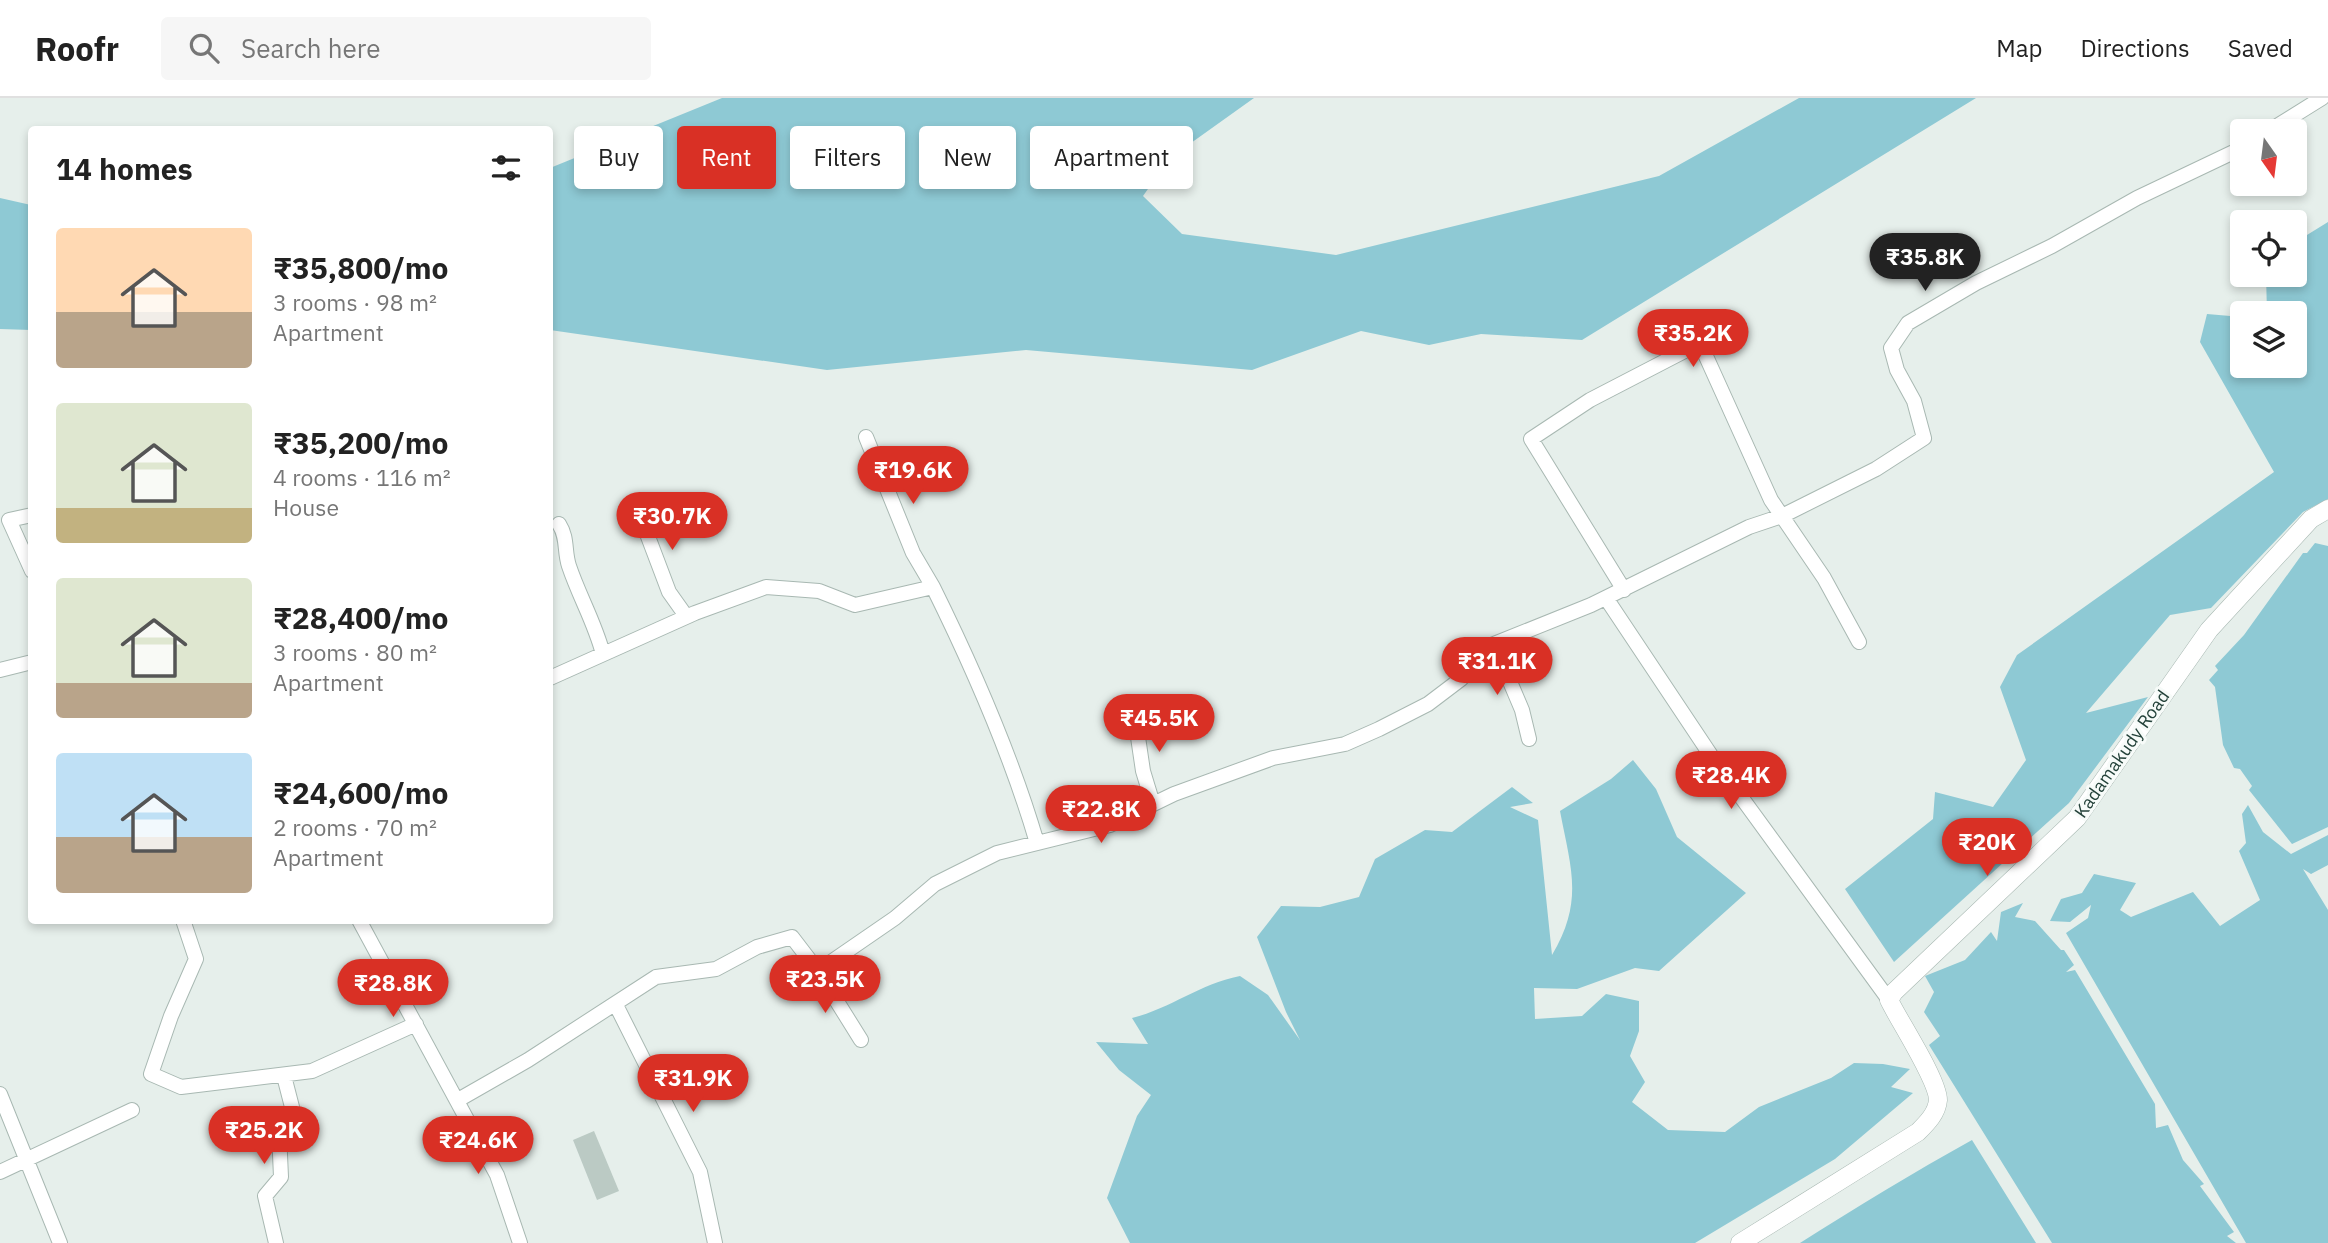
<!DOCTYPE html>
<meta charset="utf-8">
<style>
:root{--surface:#fff;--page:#f6f6f6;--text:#222;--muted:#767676;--line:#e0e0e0;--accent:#d93025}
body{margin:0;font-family:"IBM Plex Sans",sans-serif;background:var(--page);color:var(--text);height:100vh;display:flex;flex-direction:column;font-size:26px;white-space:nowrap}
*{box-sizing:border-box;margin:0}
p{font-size:23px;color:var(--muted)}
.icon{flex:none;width:38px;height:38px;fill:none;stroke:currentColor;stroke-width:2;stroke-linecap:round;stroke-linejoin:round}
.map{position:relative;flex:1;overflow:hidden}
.side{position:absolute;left:28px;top:28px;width:525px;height:798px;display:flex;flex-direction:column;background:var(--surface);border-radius:7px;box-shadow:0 4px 10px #0003}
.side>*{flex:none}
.hud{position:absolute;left:574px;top:28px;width:665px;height:63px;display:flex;gap:14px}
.needle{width:46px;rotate:166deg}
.fabs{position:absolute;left:2230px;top:21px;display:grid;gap:14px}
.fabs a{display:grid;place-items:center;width:77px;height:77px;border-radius:7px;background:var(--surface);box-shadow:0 4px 10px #0003;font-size:35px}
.price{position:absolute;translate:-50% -60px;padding:0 16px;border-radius:24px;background:var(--accent);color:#fff;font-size:23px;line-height:46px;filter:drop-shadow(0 2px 4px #0008)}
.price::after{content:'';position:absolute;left:50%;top:42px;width:21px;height:16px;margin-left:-10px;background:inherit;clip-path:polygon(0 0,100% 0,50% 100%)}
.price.selected{background:#222;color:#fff}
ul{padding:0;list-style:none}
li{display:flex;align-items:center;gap:21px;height:175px;padding:0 28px}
li span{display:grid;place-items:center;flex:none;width:196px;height:140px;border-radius:7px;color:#555}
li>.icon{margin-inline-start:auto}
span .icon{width:84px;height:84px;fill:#fffc;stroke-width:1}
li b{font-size:30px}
h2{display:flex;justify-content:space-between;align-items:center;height:84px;padding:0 28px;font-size:30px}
.tag{padding:0 24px;border-radius:7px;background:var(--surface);box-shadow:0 4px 10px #0003;font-size:24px;line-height:63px}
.tag.selected{background:var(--accent);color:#fff}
header{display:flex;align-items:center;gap:42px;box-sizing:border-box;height:98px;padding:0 35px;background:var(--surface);border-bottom:2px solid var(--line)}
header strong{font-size:33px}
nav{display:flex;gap:38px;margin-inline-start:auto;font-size:24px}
.search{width:490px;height:63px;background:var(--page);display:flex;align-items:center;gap:18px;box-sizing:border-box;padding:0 24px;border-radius:7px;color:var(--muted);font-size:26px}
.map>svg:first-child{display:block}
.water{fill:#8ec9d4}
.building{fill:#bbcac4}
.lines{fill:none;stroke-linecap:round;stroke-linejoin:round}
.minor-casing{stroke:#a8b8b2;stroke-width:16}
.tertiary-casing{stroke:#a8b8b2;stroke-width:19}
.minor{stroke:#fff;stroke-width:14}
.tertiary{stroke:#fff;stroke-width:18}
.labels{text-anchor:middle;stroke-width:6;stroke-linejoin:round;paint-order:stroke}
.street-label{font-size:18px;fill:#24423a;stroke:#f7fbf9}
</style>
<header>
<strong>Roofr</strong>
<div class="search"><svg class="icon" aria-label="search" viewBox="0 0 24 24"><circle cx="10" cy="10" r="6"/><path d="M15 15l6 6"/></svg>Search here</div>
<nav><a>Map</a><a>Directions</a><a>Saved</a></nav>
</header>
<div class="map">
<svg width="2328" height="1145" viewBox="0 0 2328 1145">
<rect width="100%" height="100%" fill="#e6efeb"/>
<path class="water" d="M722 0H1254L1170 60 1143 98 1182 136 1336 157 1659 78 1799 0H1976L1582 242 1481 236 1429 247 1361 233 1252 272 1026 252 827 272 550 232V70Z
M0 100 31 107V232L0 231Z
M2328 124V401L2303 414 2211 510 2170 517 2086 615 2148 599 2069 705 1894 864 1845 791 1933 721 1935 694 1993 709 2026 662 2000 589 2017 557 2274 374 2200 244 2207 216 2242 219V268H2294V215H2267L2266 177H2294V145Z
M2315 445 2328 448V729L2292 746 2249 692 2252 688 2240 671 2234 670 2223 647 2215 589 2209 582 2218 572 2215 568 2244 537 2303 455H2307Z
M1633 662 1656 691 1677 739 1746 795 1659 873 1635 870 1577 891 1534 890 1535 921 1582 918 1606 896 1639 903V933L1630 958 1645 984 1632 1004 1668 1032 1725 1034 1759 1009 1831 980 1854 965 1883 966 1910 971 1891 989 1913 995 1835 1061 1695 1145H1130L1107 1100 1137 1018 1151 997 1119 972 1096 944 1148 946 1132 920C1172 910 1199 886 1240 878L1268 897 1300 942 1286 914 1257 839 1281 808 1320 809 1359 799 1375 761 1425 732 1452 734 1512 689 1533 705 1510 709 1538 722 1552 857C1584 803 1571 771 1560 713L1611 681Z
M2248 707 2263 734 2291 756 2328 737V767L2311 776 2303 771 2328 812V1145H2246L2066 835 2088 820 2091 807 2070 824 2050 823 2061 801 2082 795 2094 776 2136 785 2120 812 2131 819 2193 794 2220 828 2260 802 2239 753 2246 745 2242 716Z
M2023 805 2015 819 2035 823 2061 852H2064L2074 867 2066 874 2075 872 2155 1006 2156 1030 2168 1027 2183 1062 2204 1086 2200 1088 2234 1134 2227 1138 2236 1145H2052L1929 947 1940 938 1924 914 1934 894 1925 878 1965 862 1991 834 1997 843 2001 814Z
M1972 1042 2036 1145H1800C1857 1109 1914 1074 1972 1042Z"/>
<path class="building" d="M594 1033 619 1093 597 1102 573 1042Z"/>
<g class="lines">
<g class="minor-casing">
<path id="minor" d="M2269 33 2322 0
M866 339 913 455 933 489
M632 407 641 420 669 494 686 518
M32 417 9 422 32 473
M559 426C568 440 564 453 569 468 579 498 595 525 603 556
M1624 492 1531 341 1590 302 1700 245 1771 402 1824 480 1859 544
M1606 500 1712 659 1889 902
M1494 546 1522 612 1529 641
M0 572 32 564
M550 580 695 515 766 489 819 493 855 507 933 489C974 572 1011 656 1037 745
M1134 612 1143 673 1153 706
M183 822 196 861 171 918 151 976 181 989 312 973 416 926
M359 822 497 1077 520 1145
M818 873 861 942
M616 907 700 1074 715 1145
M0 996 60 1145
M458 1002 528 962 656 879 716 871 757 849 792 839 818 873 895 820 935 786 997 755 1110 727 1174 696 1273 660 1345 646 1379 631 1428 606 1461 581 1494 546 1591 507 1749 429 1782 418 1876 371 1924 340 1914 303 1897 272 1891 250 1908 225 1976 185 2052 148 2137 100 2242 50
M0 1074 132 1012
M276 1145 265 1098 281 1079 279 1034 292 1009 284 978"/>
</g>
<g class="tertiary-casing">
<path id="tertiary" d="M1740 1145 1918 1034C1927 1025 1937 1015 1938 1002 1938 982 1899 923 1889 902L1894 894 2077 720 2209 532 2311 421 2328 411"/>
</g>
<use href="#minor" class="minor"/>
<use href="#tertiary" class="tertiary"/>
</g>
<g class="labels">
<g class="street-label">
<text transform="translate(2122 656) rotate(-55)" y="6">Kadamakudy Road</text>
</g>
</g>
</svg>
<div class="fabs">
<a><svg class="needle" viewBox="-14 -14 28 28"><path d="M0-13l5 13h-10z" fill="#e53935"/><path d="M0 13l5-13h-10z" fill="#767676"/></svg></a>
<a><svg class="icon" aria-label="locate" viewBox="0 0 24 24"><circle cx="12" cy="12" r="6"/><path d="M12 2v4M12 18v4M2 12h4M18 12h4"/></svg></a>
<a><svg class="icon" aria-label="layers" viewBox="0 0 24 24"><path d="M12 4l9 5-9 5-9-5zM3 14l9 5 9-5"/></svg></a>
</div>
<b class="price selected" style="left:1925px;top:195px">₹35.8K</b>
<b class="price" style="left:1693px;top:271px">₹35.2K</b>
<b class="price" style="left:913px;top:408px">₹19.6K</b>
<b class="price" style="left:672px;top:454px">₹30.7K</b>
<b class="price" style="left:1497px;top:599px">₹31.1K</b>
<b class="price" style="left:1159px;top:656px">₹45.5K</b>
<b class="price" style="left:1731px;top:713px">₹28.4K</b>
<b class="price" style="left:1101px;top:747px">₹22.8K</b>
<b class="price" style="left:1987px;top:780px">₹20K</b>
<b class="price" style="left:825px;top:917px">₹23.5K</b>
<b class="price" style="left:393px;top:921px">₹28.8K</b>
<b class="price" style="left:693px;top:1016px">₹31.9K</b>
<b class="price" style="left:264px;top:1068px">₹25.2K</b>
<b class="price" style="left:478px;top:1078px">₹24.6K</b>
<div class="hud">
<a class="tag">Buy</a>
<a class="tag selected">Rent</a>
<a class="tag">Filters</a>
<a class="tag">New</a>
<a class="tag">Apartment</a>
</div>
<section class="side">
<h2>14 homes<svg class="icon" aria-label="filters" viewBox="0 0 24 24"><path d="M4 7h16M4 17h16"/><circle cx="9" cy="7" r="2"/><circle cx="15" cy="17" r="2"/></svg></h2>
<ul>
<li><span style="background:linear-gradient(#ffd9b3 60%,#b9a48a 0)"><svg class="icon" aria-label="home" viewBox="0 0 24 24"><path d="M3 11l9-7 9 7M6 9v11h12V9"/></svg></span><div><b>₹35,800/mo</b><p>3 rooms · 98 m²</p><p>Apartment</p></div></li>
<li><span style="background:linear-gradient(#dfe7d0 75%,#c2b280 0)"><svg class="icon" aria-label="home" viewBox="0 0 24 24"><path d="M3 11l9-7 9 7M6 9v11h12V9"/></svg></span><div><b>₹35,200/mo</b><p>4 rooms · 116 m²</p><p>House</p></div></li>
<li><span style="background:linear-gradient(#dfe7d0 75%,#b9a48a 0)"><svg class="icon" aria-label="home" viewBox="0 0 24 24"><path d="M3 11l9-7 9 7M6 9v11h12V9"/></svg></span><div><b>₹28,400/mo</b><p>3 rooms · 80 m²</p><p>Apartment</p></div></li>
<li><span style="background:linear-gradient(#bfe0f5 60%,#b9a48a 0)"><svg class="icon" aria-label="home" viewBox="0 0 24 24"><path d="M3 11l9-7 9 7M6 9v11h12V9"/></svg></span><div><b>₹24,600/mo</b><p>2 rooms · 70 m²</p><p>Apartment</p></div></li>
</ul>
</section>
</div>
